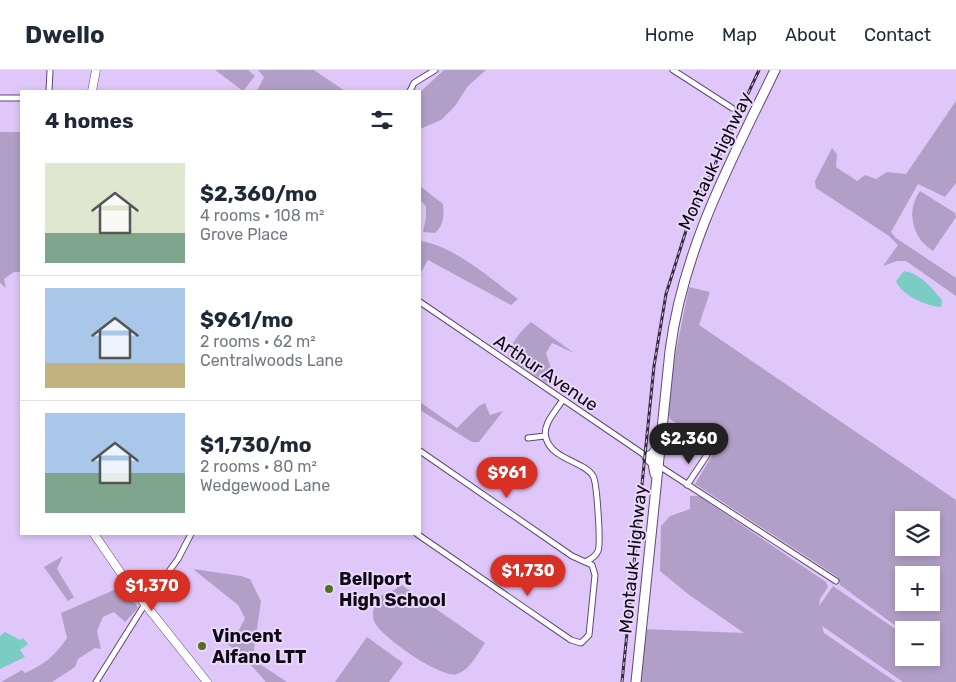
<!DOCTYPE html>
<meta charset="utf-8">
<style>
:root{--surface:#fff;--page:#f2f2f3;--text:#1f2937;--muted:#747a83;--line:#e0e1e3;--accent:#d93025}
body{margin:0;font-family:Rubik,sans-serif;background:var(--page);color:var(--text);height:100vh;display:flex;flex-direction:column;font-size:19px;white-space:nowrap}
*{box-sizing:border-box;margin:0}
p{font-size:16px;color:var(--muted)}
.icon{flex:none;width:28px;height:28px;fill:none;stroke:currentColor;stroke-width:2;stroke-linecap:round;stroke-linejoin:round}
.map{position:relative;flex:1;overflow:hidden}
.details{position:absolute;left:20px;top:20px;width:401px;height:445px;display:flex;flex-direction:column;background:var(--surface);border-radius:0px;box-shadow:0 2px 8px #0003}
.details>*{flex:none}
.buttons{position:absolute;left:895px;top:441px;display:grid;gap:10px}
.buttons a{display:grid;place-items:center;width:45px;height:45px;border-radius:0px;background:var(--surface);box-shadow:0 2px 8px #0003;font-size:25px}
.price{position:absolute;translate:-50% -42px;padding:0 11px;border-radius:18px;background:var(--accent);color:#fff;font-size:16px;line-height:32px;filter:drop-shadow(0 1px 2px #0008)}
.price::after{content:'';position:absolute;left:50%;top:30px;width:15px;height:11px;margin-left:-8px;background:inherit;clip-path:polygon(0 0,100% 0,50% 100%)}
.price.selected{background:#222;color:#fff}
ul{padding:0;list-style:none}
li{display:flex;align-items:center;gap:15px;height:125px;padding:0 25px}
li+li{border-top:1px solid var(--line)}
li span{display:grid;place-items:center;flex:none;width:140px;height:100px;border-radius:0px;color:#555}
li>.icon{margin-inline-start:auto}
span .icon{width:60px;height:60px;fill:#fffc;stroke-width:1}
li b{font-size:21px}
h2{display:flex;justify-content:space-between;align-items:center;height:60px;padding:0 25px;font-size:21px}
header{display:flex;align-items:center;gap:30px;box-sizing:border-box;height:70px;padding:0 25px;background:var(--surface);border-bottom:1px solid var(--line)}
header strong{font-size:24px}
nav{display:flex;gap:28px;margin-inline-start:auto;font-size:18px}
.map>svg:first-child{display:block}
.green{fill:#b29fc7;fill-rule:evenodd}
.water{fill:#7bccc3}
.lines{fill:none;stroke-linecap:round;stroke-linejoin:round}
.minor-casing{stroke:#5f4974;stroke-width:7}
.secondary-casing{stroke:#5f4974;stroke-width:9}
.primary-casing{stroke:#5f4974;stroke-width:11}
.minor{stroke:#fff;stroke-width:5}
.secondary{stroke:#fff;stroke-width:8}
.primary{stroke:#fff;stroke-width:9}
.rail-casing{stroke:#382c43;stroke-width:3}
.rail{stroke:#e8d9f8;stroke-width:1;stroke-dasharray:4;stroke-linecap:butt}
.poi-dot{fill:#536e22;stroke:#e8d9f8;stroke-width:2}
.labels{text-anchor:middle;stroke-width:4;stroke-linejoin:round;paint-order:stroke}
.street-label{font-size:18px;fill:#100718;stroke:#e8d9f8}
.poi-label{font-size:18px;font-weight:bold;fill:#100718;stroke:#e8d9f8;text-anchor:start}
</style>
<header>
<strong>Dwello</strong>
<nav><a>Home</a><a>Map</a><a>About</a><a>Contact</a></nav>
</header>
<div class="map">
<svg width="956" height="612" viewBox="0 0 956 612">
<rect width="100%" height="100%" fill="#e0c7fa"/>
<path class="green" d="M215 0H248L255 6 243 21Z
M258 0H314L345 21H257L264 7Z
M444 0H486L468 16 455 36 441 50 420 59V22Z
M956 31V113L945 127 918 114 891 162 896 168 956 208V226L906 191H897L883 196 898 175 889 166 816 118 815 111 832 78 837 84 836 97 857 111 865 105 876 109 887 102 906 104Z
M0 62H21V202H14L4 209 6 218 0 213Z
M420 116 443 134C444 146 444 155 435 163L423 162 426 148V136L420 130Z
M920 121 955 143 956 147 933 181C913 169 905 142 920 121Z
M420 171C453 175 491 209 518 229L511 235 428 190 420 204Z
M689 217 710 222 699 255 956 430V612H903L822 556 824 563 896 612H636L641 559 744 563 688 524 660 501 661 456 670 446 690 439V426H699L826 512 828 517 820 529 819 536 833 516 904 565V588H931V560H904V562L840 515 838 507 695 414 715 381 670 349 668 344 674 291ZM904 450H931V478H904ZM904 505H931V532H904Z
M531 252 574 283 552 273 546 283 553 304 549 315 508 287C510 274 521 260 531 252Z
M420 332 457 358 479 336 485 333 490 345 503 341 479 372H472L420 340Z
M63 486 57 499 74 527 68 531 44 497Z
M193 499 241 506 250 509 261 531 254 579 258 593 287 612H266L242 585 226 573 238 562 245 548 238 535Z
M400 514 485 573C478 583 470 600 457 604 441 609 382 567 375 553 370 543 375 536 378 527L396 519Z
M121 517 127 518 138 538 125 552 114 542 103 547 97 561 101 579 95 578 78 589 75 597 52 612H1L22 600 25 603C43 595 56 585 67 568L61 543Z
M367 567 403 593 389 612H335Z"/>
<path class="water" d="M904 201C921 204 931 217 942 230L941 237C926 236 901 225 896 211Z
M5 562 20 570 23 568 28 574 20 580 25 587 0 599V566Z"/>
<g class="lines">
<g class="minor-casing">
<path id="minor" d="M673 0 732 38
M49 21 50 0
M410 21 414 13 435 0
M0 28H21
M420 232 649 388
M562 331C555 342 542 355 546 368 552 390 584 391 593 406 597 412 601 474 598 481 596 486 591 489 587 491
M528 368 545 366
M659 396 836 511
M687 415 707 385
M417 464 571 570 581 573 589 565 595 505 592 495 572 486 420 381
M96 612 145 534 178 489 191 464"/>
</g>
<g class="secondary-casing">
<path id="secondary" d="M92 21 96 0
M94 464 125 509 207 612"/>
</g>
<g class="primary-casing">
<path id="primary" d="M655 404 653 393 647 387 653 384 659 374
M636 612 670 281C683 179 731 91 775 0"/>
</g>
<use href="#minor" class="minor"/>
<use href="#secondary" class="secondary"/>
<use href="#primary" class="primary"/>
<g class="rail-casing">
<path id="rail" d="M622 612 654 296 666 224 690 148 759 0"/>
</g>
<use href="#rail" class="rail"/>
</g>
<g class="poi-dot">
<circle cx="329" cy="519" r="5"/>
<circle cx="202" cy="576" r="5"/>
</g>
<g class="labels">
<g class="street-label">
<text transform="translate(715 91) rotate(-65)" y="6">Montauk Highway</text>
<text transform="translate(546 303) rotate(34)" y="6">Arthur Avenue</text>
<text transform="translate(633 489) rotate(-84)" y="6">Montauk Highway</text>
</g>
<g class="poi-label">
<text x="339" y="515">Bellport<tspan x="339" dy="21">High School</tspan></text>
<text x="212" y="572">Vincent<tspan x="212" dy="21">Alfano LTT</tspan></text>
</g>
</g>
</svg>
<div class="buttons">
<a><svg class="icon" aria-label="layers" viewBox="0 0 24 24"><path d="M12 4l9 5-9 5-9-5zM3 14l9 5 9-5"/></svg></a>
<a>+</a>
<a>−</a>
</div>
<b class="price selected" style="left:689px;top:395px">$2,360</b>
<b class="price" style="left:507px;top:429px">$961</b>
<b class="price" style="left:528px;top:527px">$1,730</b>
<b class="price" style="left:152px;top:542px">$1,370</b>
<section class="details">
<h2>4 homes<svg class="icon" aria-label="filters" viewBox="0 0 24 24"><path d="M4 7h16M4 17h16"/><circle cx="9" cy="7" r="2"/><circle cx="15" cy="17" r="2"/></svg></h2>
<ul>
<li><span style="background:linear-gradient(#dfe7d0 70%,#7fa58c 0)"><svg class="icon" aria-label="home" viewBox="0 0 24 24"><path d="M3 11l9-7 9 7M6 9v11h12V9"/></svg></span><div><b>$2,360/mo</b><p>4 rooms · 108 m²</p><p>Grove Place</p></div></li>
<li><span style="background:linear-gradient(#a9c7e8 75%,#c2b280 0)"><svg class="icon" aria-label="home" viewBox="0 0 24 24"><path d="M3 11l9-7 9 7M6 9v11h12V9"/></svg></span><div><b>$961/mo</b><p>2 rooms · 62 m²</p><p>Centralwoods Lane</p></div></li>
<li><span style="background:linear-gradient(#a9c7e8 60%,#7fa58c 0)"><svg class="icon" aria-label="home" viewBox="0 0 24 24"><path d="M3 11l9-7 9 7M6 9v11h12V9"/></svg></span><div><b>$1,730/mo</b><p>2 rooms · 80 m²</p><p>Wedgewood Lane</p></div></li>
</ul>
</section>
</div>
